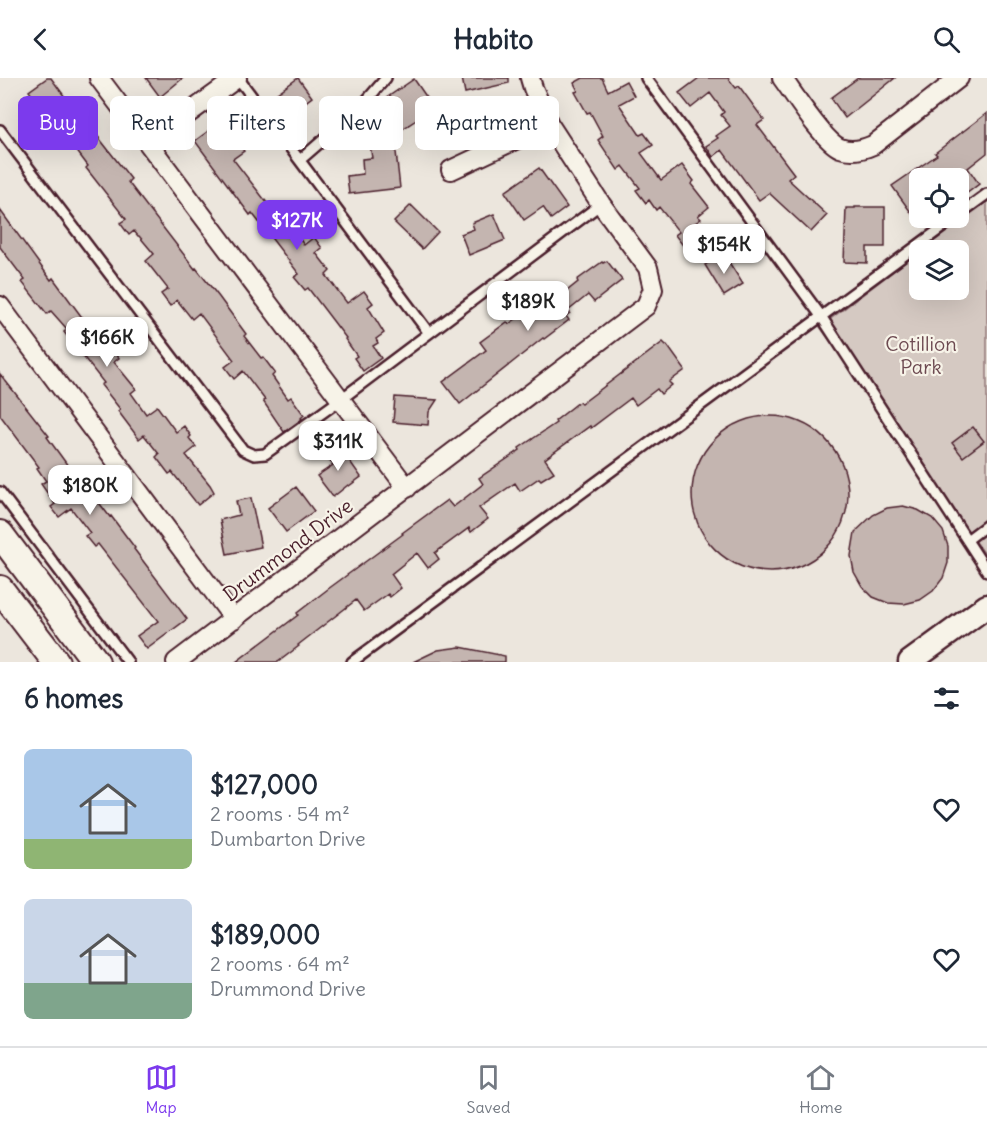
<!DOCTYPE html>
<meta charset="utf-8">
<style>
:root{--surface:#fff;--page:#f2f2f3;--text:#1f2937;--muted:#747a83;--line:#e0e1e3;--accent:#7c3aed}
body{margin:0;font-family:Delius,sans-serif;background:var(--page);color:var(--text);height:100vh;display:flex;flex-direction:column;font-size:22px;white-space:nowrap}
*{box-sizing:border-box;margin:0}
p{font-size:20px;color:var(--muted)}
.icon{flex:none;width:33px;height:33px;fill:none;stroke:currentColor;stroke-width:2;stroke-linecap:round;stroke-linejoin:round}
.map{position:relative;height:584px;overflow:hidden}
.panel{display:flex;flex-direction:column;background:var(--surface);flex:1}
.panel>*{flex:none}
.banner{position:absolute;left:18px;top:18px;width:600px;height:54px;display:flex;gap:12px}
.controls{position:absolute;left:909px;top:90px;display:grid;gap:12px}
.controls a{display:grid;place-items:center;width:60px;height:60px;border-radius:9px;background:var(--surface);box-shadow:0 6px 24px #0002;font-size:30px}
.price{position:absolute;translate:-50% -51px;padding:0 14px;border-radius:12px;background:#fff;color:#222;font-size:20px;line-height:39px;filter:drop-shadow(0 2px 3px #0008)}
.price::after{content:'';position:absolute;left:50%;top:36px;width:18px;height:14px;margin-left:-9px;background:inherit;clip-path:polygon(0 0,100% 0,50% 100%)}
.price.current{background:var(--accent);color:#fff}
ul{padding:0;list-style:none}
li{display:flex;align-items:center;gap:18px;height:150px;padding:0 24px}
li span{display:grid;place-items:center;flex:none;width:168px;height:120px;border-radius:9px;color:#555}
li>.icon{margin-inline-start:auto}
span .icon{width:72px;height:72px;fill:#fffc;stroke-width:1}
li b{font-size:26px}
h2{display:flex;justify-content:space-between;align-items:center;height:72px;padding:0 24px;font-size:26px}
.chip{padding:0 21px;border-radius:9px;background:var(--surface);box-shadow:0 6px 24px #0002;font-size:21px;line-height:54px}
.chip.current{background:var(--accent);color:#fff}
header{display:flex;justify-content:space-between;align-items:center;height:78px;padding:0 24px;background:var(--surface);font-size:27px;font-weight:700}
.tabs{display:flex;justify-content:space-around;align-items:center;height:84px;border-top:2px solid var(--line);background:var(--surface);font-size:16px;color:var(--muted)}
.tabs a{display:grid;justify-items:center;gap:3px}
.tabs .current{color:var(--accent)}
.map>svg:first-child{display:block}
.green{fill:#d5c9c2;stroke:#907476;stroke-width:1.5}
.building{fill:#c4b5b0;stroke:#4a1f2b;stroke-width:1.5}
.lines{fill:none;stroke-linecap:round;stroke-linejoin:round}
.service-casing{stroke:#4a1f2b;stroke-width:14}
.minor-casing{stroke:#4a1f2b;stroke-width:22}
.tertiary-casing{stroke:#4a1f2b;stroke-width:27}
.secondary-casing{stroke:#4a1f2b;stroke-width:30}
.service{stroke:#f7f3e8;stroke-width:9}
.minor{stroke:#f7f3e8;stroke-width:18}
.tertiary{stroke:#f7f3e8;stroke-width:22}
.secondary{stroke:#f7f3e8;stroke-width:26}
.labels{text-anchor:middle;stroke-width:4.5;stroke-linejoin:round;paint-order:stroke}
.park-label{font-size:20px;fill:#6d4a51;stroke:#f7f3e8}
.street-label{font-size:20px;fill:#4a1f2b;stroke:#f7f3e8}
</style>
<header><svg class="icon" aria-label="back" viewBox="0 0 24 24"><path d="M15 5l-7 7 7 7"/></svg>Habito<svg class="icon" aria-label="search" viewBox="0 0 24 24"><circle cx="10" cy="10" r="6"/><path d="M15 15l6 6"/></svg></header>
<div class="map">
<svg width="987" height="584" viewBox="0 0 987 584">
<rect width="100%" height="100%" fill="#ece6dd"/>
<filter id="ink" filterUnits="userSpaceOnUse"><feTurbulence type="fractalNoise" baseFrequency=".0167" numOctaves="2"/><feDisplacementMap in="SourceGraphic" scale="12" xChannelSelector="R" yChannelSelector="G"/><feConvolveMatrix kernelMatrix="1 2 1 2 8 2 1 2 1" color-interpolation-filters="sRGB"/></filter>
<g filter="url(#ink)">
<path class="green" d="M987 121V479L820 249 920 173V212H958V172H920Z"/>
<path class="building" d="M47 0H51L76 34 78 33 131 101 128 104 195 191 196 190 219 219 246 256 244 258 261 280 263 279 275 295 272 298 288 321 291 319 304 337 301 340 302 341 284 354 263 323 265 322 243 293 234 301 225 289 234 282 199 235 192 241 177 222 170 228 161 216 168 211 146 183 154 176 139 158H138L134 153 129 157 120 145 126 141 86 90 88 88 52 40 50 42 29 13Z
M146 0H183L160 19Z
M298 0 312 19 283 41 269 21Z
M462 0H509V5L465 15Z
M583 0H602L608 13 626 3 634 18 619 26 640 57 644 55 653 67 641 75 661 102 682 87 694 103 691 106 709 129 698 138 701 141 694 146 702 157 685 170 675 157 679 154 659 129 656 132 649 122 646 125 636 112 640 110 623 88 618 92 598 62 603 58 590 34 587 35 575 14 578 13 574 5Z
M699 0H728L736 10 739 8 764 42 757 47 794 96 788 101 827 137 811 154 769 115 759 122 722 72 713 79 706 68 718 60 716 58 730 48 721 37 724 34 710 15 691 30 679 15Z
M858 0H895L845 40 831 20Z
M414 1 434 30 401 52 382 23Z
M987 35V75L968 90 979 106 966 116 958 106V100H920V147L892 108 937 77 935 75Z
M226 50 244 73 233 81 271 130 281 125 290 137 285 141 304 167 314 159 322 170 316 175 330 193 326 197 347 225 364 213 373 225 368 229 384 255 376 261 378 265 373 268 381 280 363 293 354 280 357 278 345 261 346 260 308 210 305 212 294 199 299 196 252 135 250 137 195 63 211 51 216 58Z
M395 65 400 110 349 116 347 98 363 96 362 81 372 80 370 67Z
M539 90 567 129 551 141 543 129 524 142 505 114Z
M411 127 438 154 422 171 394 144Z
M855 129H885V169H867V185L844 184 846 130H855Z
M0 132 51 202 53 200 95 257 106 249 114 259 107 265 119 280 114 284 136 311 131 315 146 336 157 328 176 354 184 348 191 358 189 360 196 369 186 377 210 407 214 414 198 427 172 394 169 396 156 379 159 376 144 357 139 361 118 333 120 331 101 307 104 305 64 254 67 251 51 233 47 236 22 204 25 202 0 169Z
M494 136 505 162 469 177 461 156 474 151 472 145Z
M723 175 743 206 724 218 705 187Z
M607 183 622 202 594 224 588 217 568 233 570 235 566 238 569 242 544 261 543 260 460 326 443 304 486 272 480 264 507 244 509 246 529 231 533 236 557 218 558 220 578 204 577 202 602 184 603 185Z
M663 264 666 267H667L685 292 669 304 672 307 661 316 657 311 636 327 631 320 591 350 590 348 545 381 554 394 541 402 539 400 520 413 515 405 479 430 488 441 471 454 469 450 435 475 439 481 428 490 417 475 391 496 401 510 390 519 388 516 364 533 356 522 298 567 299 568 278 584H236L298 537 297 535 328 511 403 456 402 455 447 422 453 429 483 406 479 400 520 372 519 370 556 345 555 343 579 324 581 326Z
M0 296 49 358 47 359 87 414 90 413 110 439 111 438 135 470 134 471 187 541 147 571 137 558 158 543 98 466 94 469 85 458 90 455 71 430 59 439 51 429 55 426 41 406 46 403 37 390 39 389 0 337Z
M395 319 437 322 429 334 428 347 393 344Z
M692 416a78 78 0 1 1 156 0a78 78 0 1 1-156 0Z
M973 349 984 363 963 379 952 365Z
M337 365 361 399 349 408 348 407 333 419 317 398 333 387 324 375Z
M296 409 314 433 286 454 268 430Z
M251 420 261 469 227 476 220 442 239 437 236 423Z
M903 428 918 432 932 440 943 453 948 468V485L943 500 933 513 920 522 904 526 888 525 873 519 862 508 854 494 851 478 855 454 873 437 887 430Z
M460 569 505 578V584H413L438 572Z"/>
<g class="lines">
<g class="service-casing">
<path id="service" d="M238 0 429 255
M646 0 821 238 987 493
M0 52 243 372 254 377 265 376 340 322 601 126
M300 82 360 30 386 0
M958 137 987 116
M0 414 128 584
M967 462 987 447
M352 584 955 140"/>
</g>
<g class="minor-casing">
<path id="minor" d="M99 0 407 410
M782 0C794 16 823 63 840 70 851 74 862 72 873 67L959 0
M148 65 237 0
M451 92 549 46
M0 228 234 541
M176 584 646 228 653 211 648 190 601 126 549 46 533 10 530 0"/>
</g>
<g class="tertiary-casing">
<path id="tertiary" d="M910 584 987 528"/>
</g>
<g class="secondary-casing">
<path id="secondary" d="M0 456 96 584
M0 511 56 584"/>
</g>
<use href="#service" class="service"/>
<use href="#minor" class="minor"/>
<use href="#tertiary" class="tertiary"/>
<use href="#secondary" class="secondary"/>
</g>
</g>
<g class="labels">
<g class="park-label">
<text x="921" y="273">Cotillion<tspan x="921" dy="23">Park</tspan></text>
</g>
<g class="street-label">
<text transform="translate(288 472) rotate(-37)" y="7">Drummond Drive</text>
</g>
</g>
</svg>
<div class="controls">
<a><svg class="icon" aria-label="locate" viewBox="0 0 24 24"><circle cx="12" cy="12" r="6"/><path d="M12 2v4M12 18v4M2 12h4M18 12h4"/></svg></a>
<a><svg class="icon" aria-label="layers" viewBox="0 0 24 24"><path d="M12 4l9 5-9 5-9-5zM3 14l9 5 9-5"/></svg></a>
</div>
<b class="price current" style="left:297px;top:173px">$127K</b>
<b class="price" style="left:724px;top:197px">$154K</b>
<b class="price" style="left:528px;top:254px">$189K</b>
<b class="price" style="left:107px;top:290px">$166K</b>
<b class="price" style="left:338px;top:394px">$311K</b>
<b class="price" style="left:90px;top:438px">$180K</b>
<div class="banner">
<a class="chip current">Buy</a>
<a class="chip">Rent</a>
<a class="chip">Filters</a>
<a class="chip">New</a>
<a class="chip">Apartment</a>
</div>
</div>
<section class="panel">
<h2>6 homes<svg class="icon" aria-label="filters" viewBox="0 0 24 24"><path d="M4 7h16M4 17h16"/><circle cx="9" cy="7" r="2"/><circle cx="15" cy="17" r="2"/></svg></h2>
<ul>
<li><span style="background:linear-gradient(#a9c7e8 75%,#8fb573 0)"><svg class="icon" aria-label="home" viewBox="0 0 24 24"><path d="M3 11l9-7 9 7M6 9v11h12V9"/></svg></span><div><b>$127,000</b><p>2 rooms · 54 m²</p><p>Dumbarton Drive</p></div><svg class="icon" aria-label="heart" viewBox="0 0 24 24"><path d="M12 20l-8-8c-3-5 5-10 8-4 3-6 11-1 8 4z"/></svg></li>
<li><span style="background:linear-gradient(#c9d6e8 70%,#7fa58c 0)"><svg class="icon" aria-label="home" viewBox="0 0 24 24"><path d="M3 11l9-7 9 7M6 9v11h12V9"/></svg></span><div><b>$189,000</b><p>2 rooms · 64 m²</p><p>Drummond Drive</p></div><svg class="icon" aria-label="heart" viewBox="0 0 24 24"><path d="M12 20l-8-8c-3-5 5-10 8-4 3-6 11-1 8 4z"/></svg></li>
</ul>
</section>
<nav class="tabs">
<a class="current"><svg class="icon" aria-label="map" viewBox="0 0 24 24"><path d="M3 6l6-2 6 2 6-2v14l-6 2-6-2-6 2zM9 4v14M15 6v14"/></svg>Map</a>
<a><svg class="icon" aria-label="saved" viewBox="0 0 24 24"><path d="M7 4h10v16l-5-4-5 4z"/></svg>Saved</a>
<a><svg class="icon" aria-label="home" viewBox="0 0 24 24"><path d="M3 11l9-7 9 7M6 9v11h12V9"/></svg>Home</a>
</nav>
